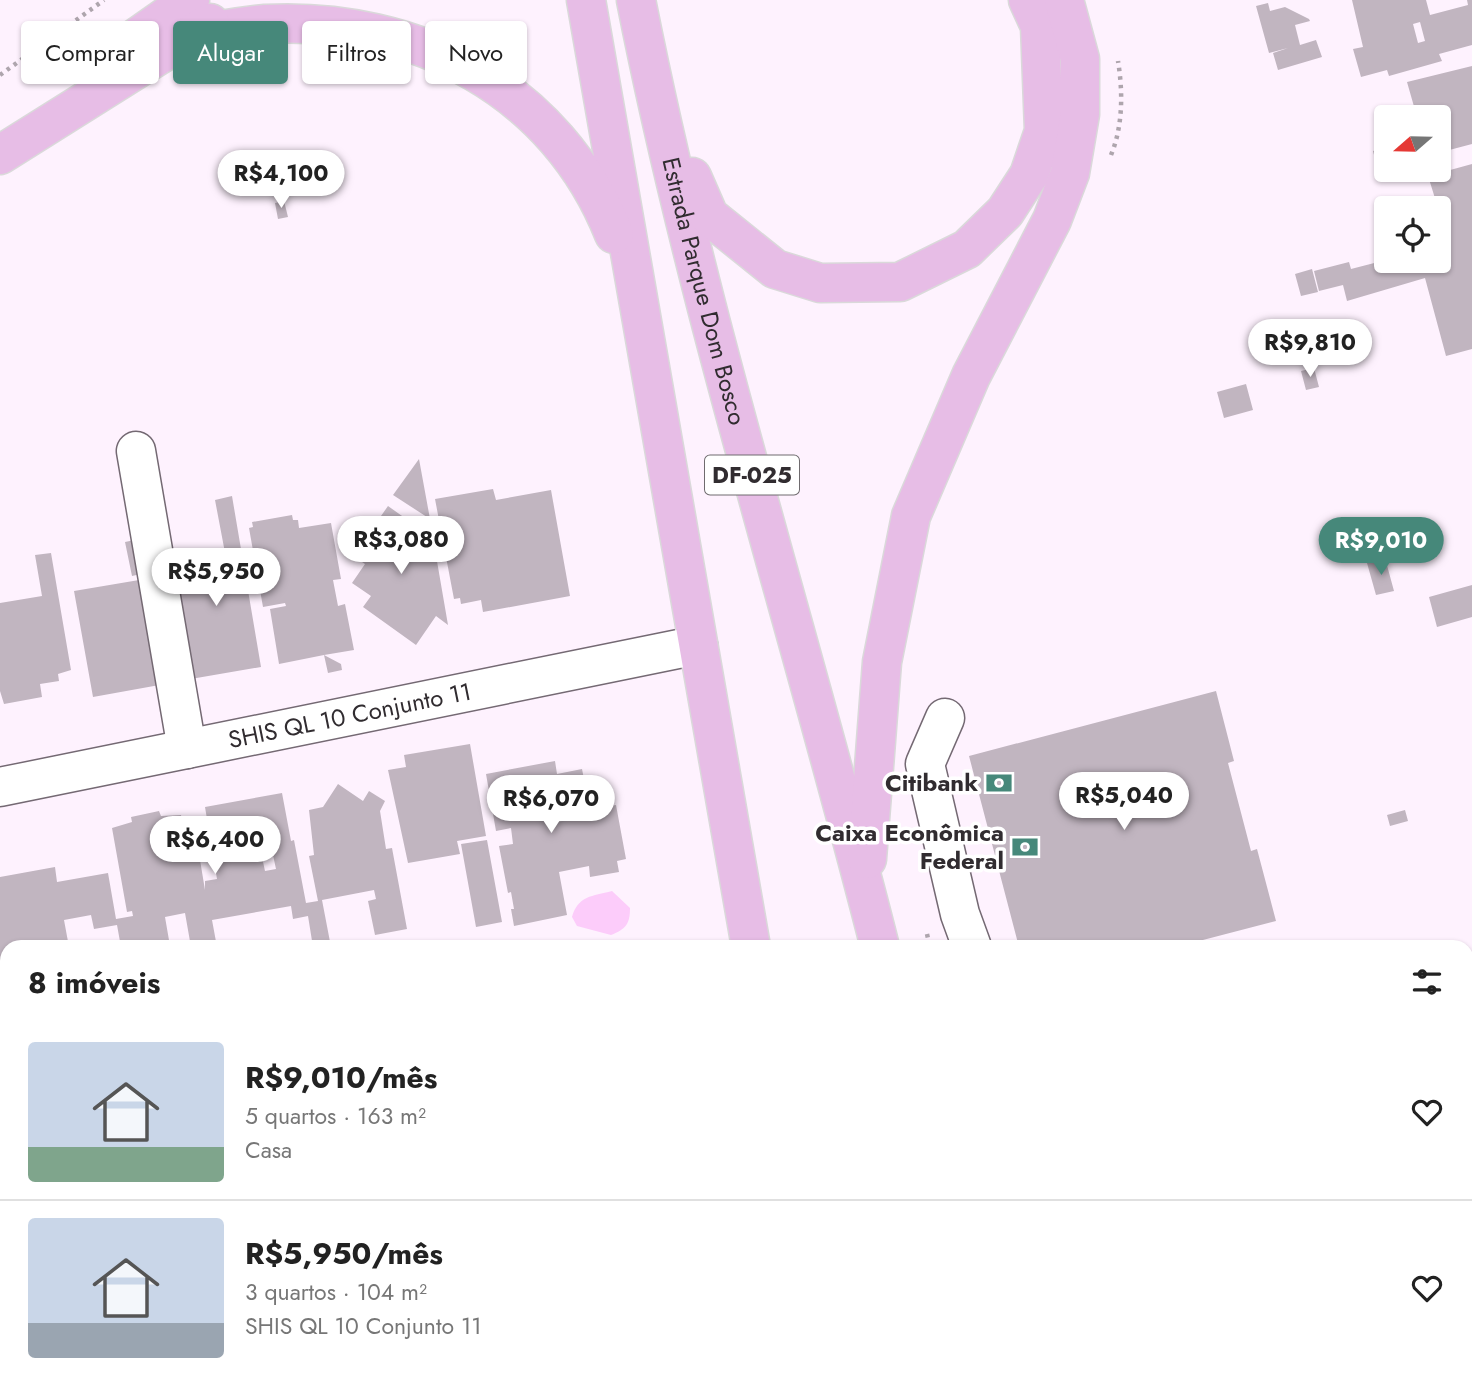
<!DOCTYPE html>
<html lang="pt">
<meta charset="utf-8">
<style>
:root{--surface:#fff;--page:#f2f2f2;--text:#222;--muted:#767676;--line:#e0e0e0;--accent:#46887a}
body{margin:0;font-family:Jost,sans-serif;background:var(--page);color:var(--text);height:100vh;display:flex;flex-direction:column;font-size:26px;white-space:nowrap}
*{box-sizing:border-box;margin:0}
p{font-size:23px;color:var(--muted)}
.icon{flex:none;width:38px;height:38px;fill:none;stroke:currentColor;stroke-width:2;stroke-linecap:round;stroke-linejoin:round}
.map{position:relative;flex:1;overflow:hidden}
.panel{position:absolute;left:0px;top:940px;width:1474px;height:450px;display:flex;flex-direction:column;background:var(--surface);border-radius:21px 21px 0 0;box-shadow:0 2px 5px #0004}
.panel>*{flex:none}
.top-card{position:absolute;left:21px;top:21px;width:700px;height:63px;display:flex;gap:14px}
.needle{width:46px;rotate:250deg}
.tools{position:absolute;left:1374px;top:105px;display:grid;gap:14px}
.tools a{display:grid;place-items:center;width:77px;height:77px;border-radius:7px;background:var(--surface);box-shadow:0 2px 5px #0004;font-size:35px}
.price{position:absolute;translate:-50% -60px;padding:0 16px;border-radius:24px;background:#fff;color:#222;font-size:23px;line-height:46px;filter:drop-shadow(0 2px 4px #0008)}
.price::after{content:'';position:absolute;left:50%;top:42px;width:21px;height:16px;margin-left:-10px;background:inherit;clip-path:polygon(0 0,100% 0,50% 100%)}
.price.selected{background:var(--accent);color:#fff}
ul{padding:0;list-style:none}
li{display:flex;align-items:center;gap:21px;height:175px;padding:0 28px}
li+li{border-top:2px solid var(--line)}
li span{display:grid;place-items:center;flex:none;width:196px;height:140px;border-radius:7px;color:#555}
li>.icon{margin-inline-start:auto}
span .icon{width:84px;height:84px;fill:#fffc;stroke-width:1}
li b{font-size:30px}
h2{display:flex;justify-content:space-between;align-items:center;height:84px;padding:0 28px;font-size:30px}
.pill{padding:0 24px;border-radius:7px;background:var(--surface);box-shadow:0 2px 5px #0004;font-size:24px;line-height:63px}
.pill.selected{background:var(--accent);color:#fff}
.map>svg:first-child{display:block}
.green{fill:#f9dbf8}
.water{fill:#fcccfa}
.building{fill:#c1b5c0;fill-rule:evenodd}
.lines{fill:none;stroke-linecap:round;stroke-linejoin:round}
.minor-casing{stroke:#746973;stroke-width:41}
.major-casing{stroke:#dad9da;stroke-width:41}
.path{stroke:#aea5ad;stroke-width:4.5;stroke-dasharray:3.5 5;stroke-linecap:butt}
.minor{stroke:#fff;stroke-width:38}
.major{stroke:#e7bde6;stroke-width:38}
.labels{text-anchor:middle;stroke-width:7;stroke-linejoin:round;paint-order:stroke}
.shield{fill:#fff;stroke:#6f6b6e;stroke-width:2}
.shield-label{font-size:23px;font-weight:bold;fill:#312c30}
.street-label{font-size:24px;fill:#312c30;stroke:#fff}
.poi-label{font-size:24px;font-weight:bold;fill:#312c30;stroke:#fff;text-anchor:end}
</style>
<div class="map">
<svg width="1472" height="1389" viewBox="0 0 1472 1389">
<rect width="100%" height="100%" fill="#fef2fe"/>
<path class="green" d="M1042 1383H1117L1119 1389H1043Z
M1381 1383H1455L1457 1389H1359Z"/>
<path class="water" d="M612 891 630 908C630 924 626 929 611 935L577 926 572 917C578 896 592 896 612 891Z"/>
<path class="building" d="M1352 0H1426L1430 15 1468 5 1467 0H1472V45L1439 54 1442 61 1389 76 1387 70 1361 77 1353 49 1363 47ZM1420 22 1425 41 1418 43 1413 24Z
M1268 3 1270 11 1285 7 1309 19 1310 21 1295 25 1300 45 1316 40 1322 57 1278 70 1273 53 1288 48 1269 53 1256 6Z
M1472 66V144L1438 153V117H1417L1407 82Z
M1386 147V170L1406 171 1380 178 1373 151Z
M1472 164V349L1446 356 1425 278 1347 301 1343 285 1319 291 1314 271 1349 262 1351 269 1382 261 1385 273 1381 255 1386 253V261H1438V208L1429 179 1433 178 1432 175Z
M284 201 288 217 278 219 275 203Z
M1312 269 1318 292 1301 296 1295 274Z
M1314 368 1319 387 1306 390 1301 371Z
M1246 384 1253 410 1224 418 1217 392Z
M419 459 430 519 393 495Z
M493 489 496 500 551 490 570 596 483 612 481 600 461 604 460 598 454 599 435 499Z
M232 496 261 667 185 680 169 569 226 558 215 500Z
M388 506 433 538 448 625 436 616 416 645 363 607 371 596 352 583 365 564 353 556Z
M292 515 293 520H298L299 528 331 523 341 579 333 580 338 606 345 604 354 650 324 655 341 664 342 670 328 673 324 655 279 664 270 609 286 606 285 603 263 607 249 528 253 527 252 522Z
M144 538 150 572 132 576 125 542Z
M51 553 71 670 58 674 59 681 40 684 42 697 4 704 0 691V603L42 596 35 555Z
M1385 558 1394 591 1376 595 1367 563Z
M145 579 165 684 93 697 74 591Z
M1472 585V617L1437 627 1429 597Z
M1216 691 1234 761 1228 763 1251 851 1257 849 1276 921 1176 947H1019L969 756Z
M470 744 486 836 457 841 460 854 408 863 388 770 406 767 404 755Z
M555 761 557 774 582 769 585 784 591 783 609 798 603 807 616 805 626 859 617 861 619 872 590 877 589 866 559 872 567 915 514 926 511 909H514L511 892 508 893 499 846 513 844 511 828 496 831 486 774ZM572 803 574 819 556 822 553 807Z
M338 784 363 801 369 791 385 801 380 811 386 849 392 848 407 929 375 935 368 901 376 899 374 890 322 900 331 947H313L308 916 293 919 291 906 212 920 217 947H191L185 913 165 917 170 946 164 947H121L117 925 94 929 91 915 64 920 69 947H7V960L0 961V877L55 867 57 882 108 873 116 919 133 916 132 911 127 912 112 828 132 822 131 817 159 811 161 816 181 815 187 845 192 844 195 861 200 860 205 890V881L217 879 205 807 282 793 291 841 294 840 306 903 318 901 309 856 314 855 309 810 323 807ZM273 855 276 869 265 871 262 857Z
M1405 810 1408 821 1390 826 1387 815Z
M487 840 502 922 476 927 461 844Z
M349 1382H403L404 1389H351Z
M612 1382H709L711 1389H614Z
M1218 1382H1359V1383L1338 1389H1220Z"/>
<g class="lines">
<g class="minor-casing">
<g id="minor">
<path d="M136 451 187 749"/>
<path d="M945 718 925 764 960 914 972 947"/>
<path id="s1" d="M0 787 698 645"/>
<path d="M1466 1234 1472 1252"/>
<path d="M1148 1382 1149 1389"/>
</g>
</g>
<g class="major-casing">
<g id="major">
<path d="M586 0 751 947"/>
<path id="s2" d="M636 0C699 320 800 631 880 947"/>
<path d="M186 36C212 32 239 26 265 24 417 16 557 90 614 234"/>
<path d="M126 45 190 0"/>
<path d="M0 155 210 23"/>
<path d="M692 177 709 216 775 269 820 283 900 282 967 249 1005 212 1029 175 1044 131 1040 26 1028 0"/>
<path d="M867 859 882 662 911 516 971 376 1052 220 1070 173 1080 114V59L1064 0"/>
<path d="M833 1382 834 1389"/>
<path d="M998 1382 1000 1389"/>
</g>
</g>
<path class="path" d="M0 75 104 0
M1111 155C1123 126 1123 92 1118 61
M927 934 930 947"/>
<use href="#minor" class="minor"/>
<use href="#major" class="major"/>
</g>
<defs>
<g id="bank-bare" transform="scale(2.1)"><path d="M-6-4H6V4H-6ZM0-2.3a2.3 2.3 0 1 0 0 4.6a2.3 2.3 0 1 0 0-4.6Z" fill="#46887a" stroke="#fff" stroke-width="2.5" paint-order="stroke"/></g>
</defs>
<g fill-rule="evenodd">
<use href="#bank-bare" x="999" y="783"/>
<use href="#bank-bare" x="1025" y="847"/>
</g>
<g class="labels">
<rect class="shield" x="705" y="455.5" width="94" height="39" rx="5"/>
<g class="shield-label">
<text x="752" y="483">DF-025</text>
</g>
<g class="street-label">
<text dy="8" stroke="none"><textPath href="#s2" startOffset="299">Estrada Parque Dom Bosco</textPath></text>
<text dy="8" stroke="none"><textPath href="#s1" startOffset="357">SHIS QL 10 Conjunto 11</textPath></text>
</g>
<g class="poi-label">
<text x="978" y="791">Citibank</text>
<text x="1004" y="841">Caixa Econômica<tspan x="1004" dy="28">Federal</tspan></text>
</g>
</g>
</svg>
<div class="tools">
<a><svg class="needle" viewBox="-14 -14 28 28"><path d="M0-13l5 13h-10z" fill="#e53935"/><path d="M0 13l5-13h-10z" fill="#767676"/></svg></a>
<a><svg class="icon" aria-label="locate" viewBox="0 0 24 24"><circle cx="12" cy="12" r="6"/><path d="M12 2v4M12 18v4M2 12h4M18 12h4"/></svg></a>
</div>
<b class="price" style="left:281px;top:210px">R$4,100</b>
<b class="price" style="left:1310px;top:379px">R$9,810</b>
<b class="price" style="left:401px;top:576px">R$3,080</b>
<b class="price selected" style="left:1381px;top:577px">R$9,010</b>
<b class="price" style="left:216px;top:608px">R$5,950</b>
<b class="price" style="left:1124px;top:832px">R$5,040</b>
<b class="price" style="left:551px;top:835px">R$6,070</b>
<b class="price" style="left:215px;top:876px">R$6,400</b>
<div class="top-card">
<a class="pill">Comprar</a>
<a class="pill selected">Alugar</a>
<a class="pill">Filtros</a>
<a class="pill">Novo</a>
</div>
<section class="panel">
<h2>8 imóveis<svg class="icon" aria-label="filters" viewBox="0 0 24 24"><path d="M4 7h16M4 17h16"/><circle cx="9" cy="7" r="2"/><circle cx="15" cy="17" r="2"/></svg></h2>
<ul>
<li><span style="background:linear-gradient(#c9d6e8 75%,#7fa58c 0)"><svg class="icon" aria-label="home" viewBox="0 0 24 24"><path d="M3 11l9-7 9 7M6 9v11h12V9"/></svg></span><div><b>R$9,010/mês</b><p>5 quartos · 163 m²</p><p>Casa</p></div><svg class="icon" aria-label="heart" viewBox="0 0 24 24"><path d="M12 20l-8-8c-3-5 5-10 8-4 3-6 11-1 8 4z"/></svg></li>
<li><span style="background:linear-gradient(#c9d6e8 75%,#9aa5b1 0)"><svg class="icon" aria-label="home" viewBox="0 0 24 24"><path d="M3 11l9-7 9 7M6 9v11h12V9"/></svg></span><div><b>R$5,950/mês</b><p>3 quartos · 104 m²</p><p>SHIS QL 10 Conjunto 11</p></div><svg class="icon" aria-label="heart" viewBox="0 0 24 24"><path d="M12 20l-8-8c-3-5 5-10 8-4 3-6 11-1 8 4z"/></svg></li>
</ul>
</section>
</div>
